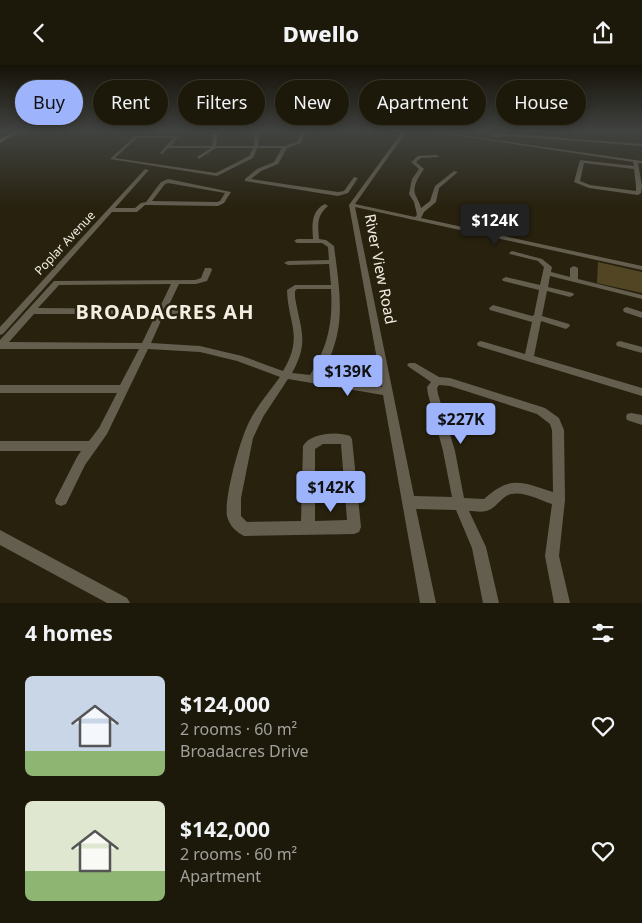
<!DOCTYPE html>
<meta charset="utf-8">
<style>
:root{--surface:#1d190a;--page:#2a2618;--text:#f1f3f6;--muted:#a0a09c;--line:#3b382b;--accent:#9db4fd}
body{margin:0;font-family:"Noto Sans",sans-serif;background:var(--page);color:var(--text);height:100vh;display:flex;flex-direction:column;font-size:19px;white-space:nowrap}
*{box-sizing:border-box;margin:0}
p{font-size:16px;color:var(--muted)}
.icon{flex:none;width:28px;height:28px;fill:none;stroke:currentColor;stroke-width:2;stroke-linecap:round;stroke-linejoin:round}
.map{position:relative;height:538px;overflow:hidden}
.details{display:flex;flex-direction:column;background:var(--surface);flex:1}
.details>*{flex:none}
.banner{position:absolute;left:15px;top:15px;width:612px;height:45px;display:flex;gap:10px}
.price{position:absolute;translate:-50% -42px;padding:0 11px;border-radius:5px;background:var(--accent);color:#111;font-size:16px;line-height:32px;filter:drop-shadow(0 1px 2px #0008)}
.price::after{content:'';position:absolute;left:50%;top:30px;width:15px;height:11px;margin-left:-8px;background:inherit;clip-path:polygon(0 0,100% 0,50% 100%)}
.price.on{background:#222;color:#fff}
ul{padding:0;list-style:none}
li{display:flex;align-items:center;gap:15px;height:125px;padding:0 25px}
li span{display:grid;place-items:center;flex:none;width:140px;height:100px;border-radius:8px;color:#555}
li>.icon{margin-inline-start:auto}
span .icon{width:60px;height:60px;fill:#fffc;stroke-width:1}
li b{font-size:21px}
h2{display:flex;justify-content:space-between;align-items:center;height:60px;padding:0 25px;font-size:21px}
.tag{padding:0 18px;border-radius:22px;background:var(--surface);box-shadow:0 2px 8px #0003,0 0 0 1px var(--line);font-size:18px;line-height:45px}
.tag.on{background:var(--accent);color:#111}
header{display:flex;justify-content:space-between;align-items:center;height:65px;padding:0 25px;background:var(--surface);font-size:22px;font-weight:800}
.map>svg:first-child{display:block}
.green{fill:#514524}
.lines{fill:none;stroke-linecap:round;stroke-linejoin:round}
.minor{fill:#645e4f;fill-rule:evenodd}
.secondary{fill:#8a8168;fill-rule:evenodd}
.labels{text-anchor:middle;stroke-width:5;stroke-linejoin:round;paint-order:stroke}
.far-street-label{font-size:12px;fill:#f2eee2;stroke:#27210e}
.street-label{font-size:15px;fill:#f2eee2;stroke:#27210e}
.district-label{font-size:20px;font-weight:bold;letter-spacing:1px;fill:#f2eee2;stroke:#27210e}
</style>
<header><svg class="icon" aria-label="back" viewBox="0 0 24 24"><path d="M15 5l-7 7 7 7"/></svg>Dwello<svg class="icon" aria-label="share" viewBox="0 0 24 24"><path d="M12 15V3M7 8l5-5 5 5M5 13v7h14v-7"/></svg></header>
<div class="map">
<svg width="642" height="538" viewBox="0 0 642 538">
<rect width="100%" height="100%" fill="#27210e"/>
<path class="green" d="M598 197 642 207V228L597 218Z"/>
<g class="lines">
<path class="minor" d="M214 67H218L216 81H254L255 67H259L258 81H285L298 76 301 67H305L301 78 287 83 278 99 261 106 251 114 338 127 344 126 354 112 358 113 348 128 338 131 245 116V114L257 104 274 97 282 83H257L253 93 217 111 110 94 135 71H176L178 72 171 81H212ZM137 73H173L160 88 162 89 168 83H211L197 92 199 94 216 83H253L249 91 216 108 115 93Z
M402 67H406L355 139 415 152 417 150 414 137 409 129 412 114 419 104 411 97 418 91 437 90 439 92 421 93 416 97 424 104C419 112 411 122 416 131 418 136 420 138 421 143L430 136 435 121 454 106 458 107 439 123 436 137 424 147 421 153 642 201V205L355 142 414 431 452 432 443 386 428 329 427 322 431 317 409 302 407 300 409 298H415L439 312 450 313 545 343 559 353 564 365 565 435 559 491 570 538H554L545 491 552 439C540 435 524 426 511 429 501 432 497 442 489 445 483 448 475 446 469 446L486 482 499 538H483L472 483 456 445 416 444 436 538H420L383 330 288 314 263 352 253 373 241 433V451L247 457 301 456 303 381C310 368 337 366 350 371L352 374 361 462 359 467 354 469 244 471C236 467 229 460 227 451 224 432 240 375 249 357 257 341 269 327 280 312L237 296 200 287 148 284 107 369 85 400 66 439 61 441 56 439 55 435 77 392 81 386H0V376H89L99 363 117 328H0V320H120L139 284H0V275L54 216 195 215 201 213 205 203H211L212 205 207 216 196 219H179L167 244H190L194 247 190 250 164 249 151 278 200 281 242 291 283 306C304 271 288 259 287 225L295 220H331L329 199 288 200 284 198 288 196 329 195 328 182 322 178H297L294 176 297 174H313C312 160 311 146 325 139L328 141C316 151 318 160 319 174L326 175 334 181C338 214 345 249 334 281 331 292 325 302 319 312L382 322 349 140ZM171 219 159 244 38 243 59 220ZM297 224H331C333 258 328 281 310 310L292 308C310 276 300 264 295 232V226ZM34 249H156L142 278 9 277ZM439 320 450 321 537 349 550 359 552 365 553 427C522 417 510 410 484 434L464 433 455 386 438 329 437 323ZM323 379H341L347 455 315 456V384Z
M433 67H441L642 96V98H638L642 121 641 128 638 130 589 123 574 117 580 95 634 101 633 97ZM584 98 634 104 636 121V126L590 120 580 116Z
M497 68 642 79V81L507 71 499 73 489 70Z
M145 104 149 105 115 143H135L141 138 146 137 161 117 168 114 231 127 224 138 218 141 148 140H145L137 147H112L3 269 0 270V262ZM168 118 225 128 220 136 217 137 152 136 165 119Z
M512 186 542 194 552 202 551 207 570 212V203L574 201 578 203V214L642 230V234L550 211 548 222 573 228 574 230 570 232 547 226 542 251 569 259 570 261 566 264 541 256 534 291 642 323V331L478 281 477 279 478 277 481 276 525 289 532 257 490 245 489 243 493 240 532 251 534 250 539 225 503 216 502 214 506 212 540 220 544 202 538 196 510 189 509 188Z
M627 242 642 247V253L624 247 623 245 624 243Z
M620 276 642 282V288L617 281 616 279 617 277Z
M631 348 642 350V360L627 355 626 352 627 349Z
M0 465 127 533 130 538H107L0 480Z"/>
<path class="secondary" d="M14 67H19L0 78V74Z"/>
</g>
<linearGradient id="sky" x2="0" y2="1"><stop stop-color="#151208"/><stop offset="0.47" stop-color="#414341"/><stop offset="1" stop-color="#414341" stop-opacity="0"/></linearGradient>
<rect width="642" height="142" fill="url(#sky)"/>
<g class="labels">
<g class="far-street-label">
<text transform="translate(65 178) rotate(-47)" y="4">Poplar Avenue</text>
</g>
<g class="street-label">
<text transform="translate(380 204) rotate(79)" y="5">River View Road</text>
</g>
<g class="district-label">
<text x="165" y="254">BROADACRES AH</text>
</g>
</g>
</svg>
<b class="price on" style="left:495px;top:181px">$124K</b>
<b class="price" style="left:348px;top:332px">$139K</b>
<b class="price" style="left:461px;top:380px">$227K</b>
<b class="price" style="left:331px;top:448px">$142K</b>
<div class="banner">
<a class="tag on">Buy</a>
<a class="tag">Rent</a>
<a class="tag">Filters</a>
<a class="tag">New</a>
<a class="tag">Apartment</a>
<a class="tag">House</a>
</div>
</div>
<section class="details">
<h2>4 homes<svg class="icon" aria-label="filters" viewBox="0 0 24 24"><path d="M4 7h16M4 17h16"/><circle cx="9" cy="7" r="2"/><circle cx="15" cy="17" r="2"/></svg></h2>
<ul>
<li><span style="background:linear-gradient(#c9d6e8 75%,#8fb573 0)"><svg class="icon" aria-label="home" viewBox="0 0 24 24"><path d="M3 11l9-7 9 7M6 9v11h12V9"/></svg></span><div><b>$124,000</b><p>2 rooms · 60 m²</p><p>Broadacres Drive</p></div><svg class="icon" aria-label="heart" viewBox="0 0 24 24"><path d="M12 20l-8-8c-3-5 5-10 8-4 3-6 11-1 8 4z"/></svg></li>
<li><span style="background:linear-gradient(#dfe7d0 70%,#8fb573 0)"><svg class="icon" aria-label="home" viewBox="0 0 24 24"><path d="M3 11l9-7 9 7M6 9v11h12V9"/></svg></span><div><b>$142,000</b><p>2 rooms · 60 m²</p><p>Apartment</p></div><svg class="icon" aria-label="heart" viewBox="0 0 24 24"><path d="M12 20l-8-8c-3-5 5-10 8-4 3-6 11-1 8 4z"/></svg></li>
</ul>
</section>
